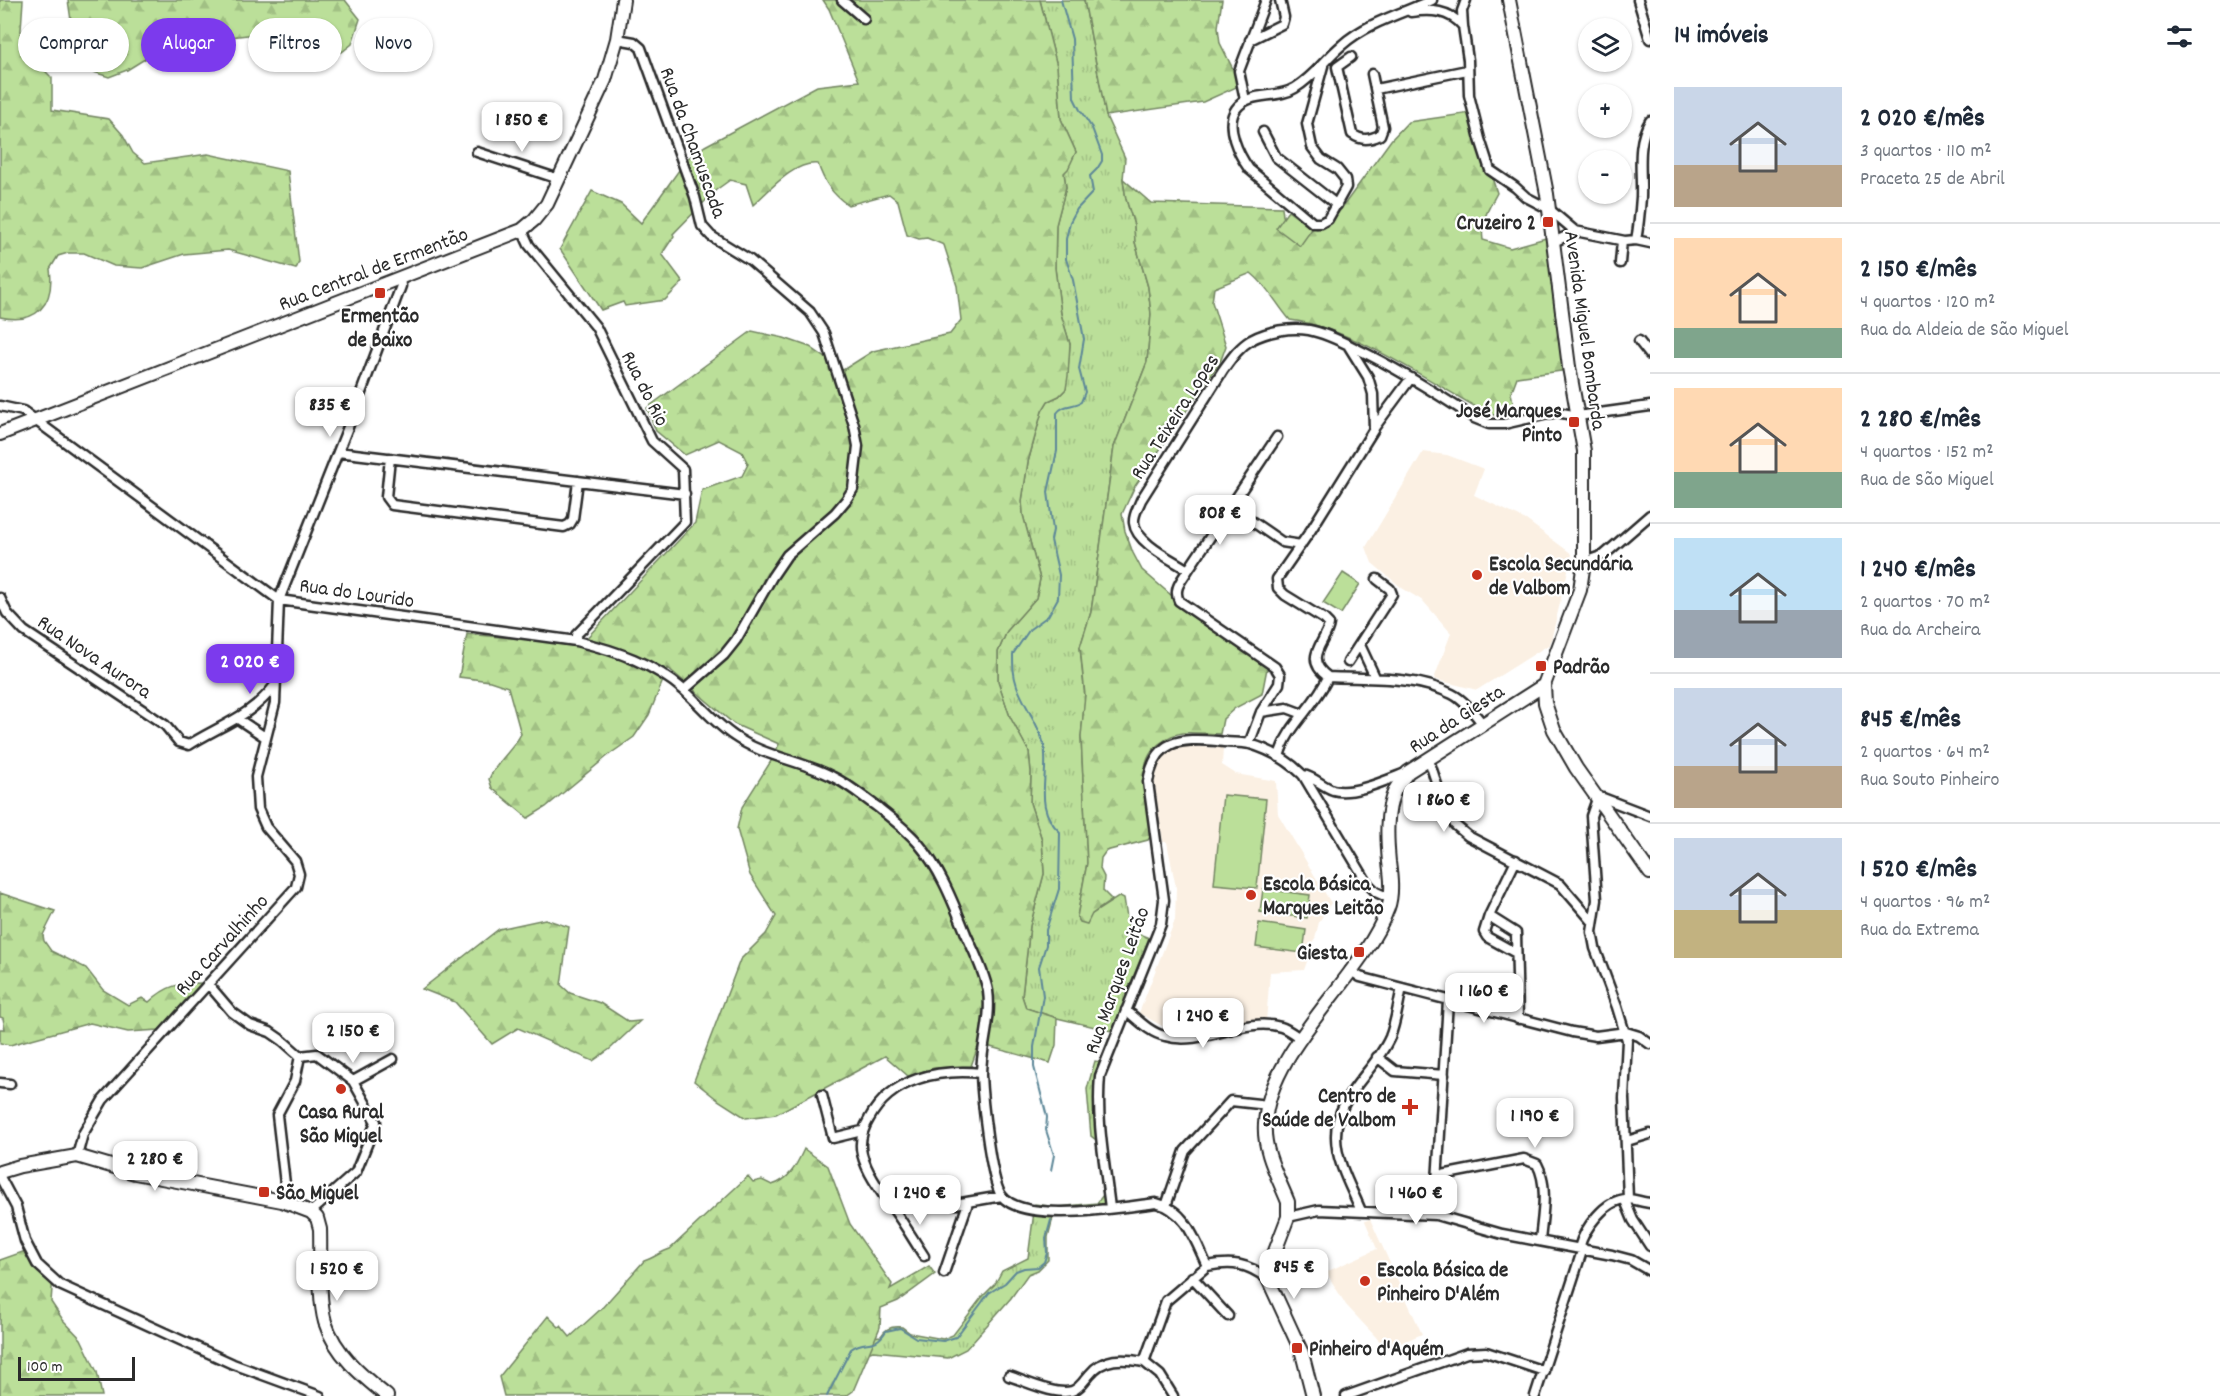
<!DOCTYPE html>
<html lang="pt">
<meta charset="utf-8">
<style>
:root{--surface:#fff;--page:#f6f6f7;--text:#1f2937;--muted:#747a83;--line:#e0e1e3;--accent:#7c3aed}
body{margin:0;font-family:Dekko,sans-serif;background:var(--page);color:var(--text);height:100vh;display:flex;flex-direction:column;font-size:22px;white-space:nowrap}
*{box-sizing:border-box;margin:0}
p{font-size:20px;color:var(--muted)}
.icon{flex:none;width:33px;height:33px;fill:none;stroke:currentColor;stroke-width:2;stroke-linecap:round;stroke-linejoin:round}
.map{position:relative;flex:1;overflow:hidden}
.panel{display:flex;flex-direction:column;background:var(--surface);width:570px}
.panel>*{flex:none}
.top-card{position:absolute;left:18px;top:18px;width:570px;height:54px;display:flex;gap:12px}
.buttons{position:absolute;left:1578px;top:18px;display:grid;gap:12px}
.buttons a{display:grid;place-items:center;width:54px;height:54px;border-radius:50%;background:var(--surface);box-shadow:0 2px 4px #0004;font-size:30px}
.scale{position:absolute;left:18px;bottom:15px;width:117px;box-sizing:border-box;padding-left:6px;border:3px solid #2b2b2b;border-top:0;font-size:16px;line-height:21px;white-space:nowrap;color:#2b2b2b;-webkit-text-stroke:4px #fff;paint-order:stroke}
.price{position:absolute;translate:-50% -51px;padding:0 14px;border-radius:12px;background:#fff;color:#222;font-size:20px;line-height:39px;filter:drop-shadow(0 2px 3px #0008)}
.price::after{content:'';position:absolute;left:50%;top:36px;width:18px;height:14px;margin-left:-9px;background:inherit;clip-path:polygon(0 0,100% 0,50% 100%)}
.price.on{background:var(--accent);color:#fff}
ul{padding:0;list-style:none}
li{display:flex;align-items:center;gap:18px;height:150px;padding:0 24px}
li+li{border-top:2px solid var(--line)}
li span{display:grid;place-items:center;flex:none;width:168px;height:120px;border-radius:0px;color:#555}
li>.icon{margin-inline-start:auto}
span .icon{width:72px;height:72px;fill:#fffc;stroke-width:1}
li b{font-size:26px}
h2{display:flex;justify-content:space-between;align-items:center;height:72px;padding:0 24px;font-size:26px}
.chip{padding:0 21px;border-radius:27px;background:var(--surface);box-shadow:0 2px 4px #0004;font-size:21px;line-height:54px}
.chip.on{background:var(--accent);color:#fff}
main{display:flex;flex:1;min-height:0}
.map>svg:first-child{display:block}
.built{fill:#fbf0e3}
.grass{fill:url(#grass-tufts);stroke:#738562;stroke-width:1.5}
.forest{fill:url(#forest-firs);stroke:#738562;stroke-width:1.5}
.pitch{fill:#bbdf99;stroke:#738562;stroke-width:1.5}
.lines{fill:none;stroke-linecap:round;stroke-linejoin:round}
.stream{stroke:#5d8798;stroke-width:2}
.street-casing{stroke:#2b2b2b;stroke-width:13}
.secondary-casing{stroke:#2b2b2b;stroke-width:16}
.street{stroke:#fff;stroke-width:8}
.secondary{stroke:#fff;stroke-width:12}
.poi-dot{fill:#c8321e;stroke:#fff;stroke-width:2}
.labels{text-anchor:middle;stroke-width:4.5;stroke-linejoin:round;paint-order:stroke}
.street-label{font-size:21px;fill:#2b2b2b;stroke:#fff}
.poi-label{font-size:21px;font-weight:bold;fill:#2b2b2b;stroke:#fff;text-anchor:start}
</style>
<main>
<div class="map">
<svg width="1650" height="1396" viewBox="0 0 1650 1396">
<defs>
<pattern id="grass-tufts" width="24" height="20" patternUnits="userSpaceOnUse" patternTransform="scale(1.5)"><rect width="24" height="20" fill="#bbdf99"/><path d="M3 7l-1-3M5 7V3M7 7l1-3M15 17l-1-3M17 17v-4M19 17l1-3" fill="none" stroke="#a1c084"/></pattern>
<pattern id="forest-firs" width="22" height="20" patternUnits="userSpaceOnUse" patternTransform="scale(1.5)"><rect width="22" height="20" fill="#bbdf99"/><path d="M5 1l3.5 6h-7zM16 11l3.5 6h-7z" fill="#a1c084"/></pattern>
</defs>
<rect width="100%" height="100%" fill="#fff"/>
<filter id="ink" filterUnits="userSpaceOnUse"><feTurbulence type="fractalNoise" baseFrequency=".0167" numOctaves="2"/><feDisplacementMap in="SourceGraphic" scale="12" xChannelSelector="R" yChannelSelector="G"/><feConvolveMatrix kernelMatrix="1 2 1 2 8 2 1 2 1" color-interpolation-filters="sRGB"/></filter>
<g filter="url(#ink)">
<path class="built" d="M1423 452 1447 455 1484 469 1474 495 1526 520 1572 554 1550 644 1477 690 1434 679 1451 633 1423 601 1402 588 1372 563 1366 547Z
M1181 746 1223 748 1222 765 1236 774 1276 781 1278 814 1331 903 1319 922 1315 939 1304 970 1270 972 1266 1022 1221 1030 1164 1027 1139 1013 1175 920 1176 888 1167 842H1163L1154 781 1159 764 1168 753Z
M1370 1219 1422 1334 1387 1349 1346 1305 1326 1272 1377 1249 1365 1221Z"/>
<path class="grass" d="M1040 0H1084L1106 116 1125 158 1123 179 1126 199 1134 225 1135 242 1148 287 1151 314 1147 362 1114 447 1091 612 1080 647 1085 698 1081 737 1087 863 1077 917 1092 914 1120 896 1124 898 1129 930 1149 938 1126 995V999L1129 1002 1096 1088 1095 1120 1102 1130 1105 1203 1100 1206 1055 1210 1048 1237V1260L1038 1270 1028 1274 1011 1298 966 1349 948 1358 873 1351 734 1396 870 1337 881 1336C885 1328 893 1326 902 1327L910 1333 943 1339 953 1335 982 1297 995 1284 1002 1271 1028 1258 1035 1204 1057 1207 1097 1203 1103 1195 1096 1140 1091 1136 1087 1089 1095 1061 1100 1062 1112 1031 1057 1018 1026 1008 1022 996 1030 926 1044 874 1042 840 1030 803 1031 772 1029 752 1010 717 998 681V652L1007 631 1036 598 1040 579 1023 515 1022 501 1028 462 1042 411 1048 401 1059 396 1066 389 1070 344 1061 314 1055 268 1056 225 1066 187 1064 173 1076 152 1061 119 1057 66Z"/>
<path class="forest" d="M0 0H23L20 45 52 78V110L109 119 123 135 133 153 145 163 208 154 288 171 299 262 296 269 228 250 184 254 142 268 114 266 84 253H68L58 256 50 269C55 305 36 325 0 317Z
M68 0H345L360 19 352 44 342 52 310 54 279 37 265 33 169 44 127 70 109 77 78 67Z
M823 0H1040L1057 66 1061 119 1076 152 1068 169 1064 173 1066 187 1056 225 1055 268 1061 314 1070 344 1068 376 1066 389 1059 396 1048 401 1042 411 1028 462 1022 501 1023 515 1040 579 1036 598 1007 631 998 652V681L1010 717 1029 752 1031 772 1030 803 1042 840 1044 874 1030 926 1022 996 1026 1008 1057 1018 1056 1045 1050 1063 979 1044 971 1066 934 1068 908 1076 885 1056 776 1114 746 1118 718 1100 694 1081 740 960 766 934 776 916 750 875 737 829 742 807 773 758 779 744 734 724 668 668 649 715 634 737 610 754 546 807 528 818 492 788 489 779C496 762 512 751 521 734L508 687 490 681 459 677 467 634 581 644 695 523 702 490 742 476 748 464 742 452 719 440 685 455 656 431 647 408 752 331 784 338 810 347 843 370 873 351 950 334 961 320 957 286 944 245 927 238 919 239 907 235 898 201 889 194 848 205C832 194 824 182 818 164 794 161 770 190 753 205L746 184 730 180 716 190 673 234 674 236 662 254 683 282 665 300 625 306 623 302 601 310 560 249 592 191 621 204 641 223 687 159 705 146 817 86 859 81 829 9Z
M1084 0H1222L1218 27 1220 43 1241 85 1203 102 1106 116Z
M1471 113 1497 193C1489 208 1480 221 1483 240L1510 248 1546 238 1568 370 1517 377 1511 393 1515 411 1499 417 1481 410C1428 380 1350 327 1290 320 1276 304 1268 286 1251 273L1214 288 1212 302 1226 346 1221 360 1135 486 1122 514 1125 531 1133 553 1142 570 1186 608 1268 663 1262 694 1235 708 1223 719 1220 734C1208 734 1195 732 1183 733 1175 734 1168 737 1162 742 1130 763 1151 806 1150 837L1148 840 1106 851 1101 858 1100 869 1104 877 1103 891 1112 900 1092 914 1087 924 1080 922 1077 917 1087 863 1081 737 1085 695 1080 647 1091 612 1114 447 1147 362 1151 314 1148 287 1135 242 1134 225 1126 199 1123 179 1151 203 1282 207 1283 216 1317 229 1336 216 1391 140 1408 122Z
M0 893 55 911 43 935 44 941 51 951 86 968 103 990 128 1005 142 998 149 1002C167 985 179 983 204 983L159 1030 128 1032 90 1023 10 1045 0 1043V1029H5L3 1018 0 1017Z
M545 919 569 927 561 985 570 993 600 1003 629 1022 640 1021 610 1049 593 1061 518 1028 492 1044 455 1002 422 989 499 929Z
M804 1149 828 1166 850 1224 892 1284 890 1289 929 1266 935 1274 898 1301 881 1308 880 1327 853 1391 846 1396H504L499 1377 548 1316 559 1327 561 1326 570 1337 602 1308 644 1261C654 1258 660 1252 670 1249L748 1176 753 1182 762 1180 772 1185C790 1180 797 1164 804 1149Z
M28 1250 53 1275 51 1302 63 1320 81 1339 97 1372 102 1396H0V1260Z"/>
<path class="pitch" d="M1288 211 1312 229 1300 246 1276 228Z
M1343 573 1360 584 1341 614 1323 603Z
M1223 795 1266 799 1257 888 1214 884Z
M1263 889 1310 895 1307 918 1260 912Z
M1259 923 1306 930 1303 953 1256 947Z"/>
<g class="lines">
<path class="stream" d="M1051 1170 1054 1155 1046 1130 1047 1117 1034 1067V1047L1043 996 1039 967 1046 945V930L1059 889 1060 832C1032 807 1050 777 1044 745 1039 724 1024 706 1017 686 1013 675 1013 665 1013 654L1030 629 1048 616 1058 598 1059 575 1051 540 1053 530 1048 492 1057 451V413C1063 404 1073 407 1081 402L1085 392 1079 369 1084 339 1073 280 1066 259V239L1070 222 1077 209 1093 192 1090 176 1097 169 1102 161V155L1092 128 1080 110 1074 98 1072 39 1061 0
M827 1396 851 1349C866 1338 874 1350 886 1331L900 1328 916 1338 943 1341 956 1337 989 1293 1005 1283 1016 1271 1024 1268 1038 1267 1044 1262 1047 1253 1046 1238 1051 1220"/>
<g class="street-casing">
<path id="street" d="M842 0 864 19
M1638 0 1650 39
M1411 12C1431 9 1449 10 1463 26L1462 11 1466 0
M1463 26 1468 60 1469 95 1480 139 1490 170 1515 187 1526 197 1549 209 1575 231 1625 241 1636 240 1650 243
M617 39 634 42 641 48 695 197 702 226 711 236 750 260 810 312 824 333 854 425 858 446 853 489 846 500 835 513 787 555 772 577 736 640 724 655 684 690
M1250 40 1282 24 1284 17 1280 0
M1351 57 1337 67 1352 134C1362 141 1369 140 1380 135L1383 127 1372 74
M1323 66 1307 124 1312 147 1321 159 1337 169 1345 179 1346 187 1328 219 1321 223H1313L1249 169C1239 155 1224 126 1236 109 1250 90 1276 100 1295 88 1315 76 1324 60 1342 45 1366 23 1403 13 1432 0
M1376 89 1467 70
M1245 100 1239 71 1266 0
M1263 132 1276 157 1337 205
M477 152 559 179
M522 230 529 245 596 327 652 441 683 469 685 522 582 629 576 635V641
M1636 240C1639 225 1640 211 1641 197 1642 171 1636 144 1650 121
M1553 242 1567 236 1575 231
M1620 263 1622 241
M1639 341 1650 355
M0 406 23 411 279 600 576 641C617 651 653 663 685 691 701 706 716 724 734 736 764 757 801 760 833 777 848 784 862 796 876 806 890 817 906 829 918 843 941 870 953 902 966 934 974 952 984 971 988 991 992 1020 981 1046 981 1075 982 1097 990 1178 1001 1195 1022 1225 1123 1207 1156 1203 1186 1210 1195 1240 1207 1266 1232 1261 1247 1263 1268 1279
M1374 428 1411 378
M338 452 685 494
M390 458 386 497 392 505 564 527 570 524 573 519 578 481
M1231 507 1282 542 1301 545
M1584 562 1604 555 1650 515
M1188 570 1277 437
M0 598 7 613 24 631 165 725 179 742 189 745C221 725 252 716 275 685
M1360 645 1375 677
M1348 662 1392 594 1390 589 1377 579
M1328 677C1301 657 1327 642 1329 624L1324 619 1285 595 1278 588 1277 579 1311 530 1374 429 1373 394 1368 377 1348 345
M1261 712 1287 708 1303 714
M238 719 265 737
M1249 744 1261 712 1279 684 1280 675 1275 667 1179 601C1173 589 1181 581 1188 570 1173 560 1136 543 1134 523 1133 515 1138 508 1141 500L1223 370C1231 359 1239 347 1251 340 1268 331 1290 327 1309 330 1325 333 1341 341 1355 348 1397 368 1435 392 1474 418L1489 424H1504L1557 412 1578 416 1650 406
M1279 757C1287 725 1315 707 1328 677 1369 679 1414 675 1452 694 1464 700 1474 713 1482 723
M1429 760 1441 797 1455 825 1468 836 1560 884 1593 922
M1303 775C1314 777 1322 786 1333 790 1353 796 1389 779 1408 772
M1650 816 1603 798 1597 799 1591 816 1597 900 1592 932 1595 948 1617 1007 1627 1040 1624 1098 1628 1199 1626 1203 1633 1220 1650 1246
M1516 860 1489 916 1516 933 1518 1019
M1489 916 1484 932 1487 937 1516 953
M1350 970 1360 977 1572 1032 1596 1036 1626 1032 1639 1036 1650 1044
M209 985 232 1012 250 1025 270 1032 283 1041 300 1056
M1126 1010C1137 1019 1150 1033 1165 1036 1203 1047 1243 1016 1281 1027 1288 1029 1295 1035 1301 1039
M300 1056 317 1054 353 1081 376 1122 356 1172 311 1212
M1377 1057 1395 1071 1444 1075
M353 1081 393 1059
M0 1083 10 1084
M822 1095 833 1138 862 1131
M1627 1141 1650 1134
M77 1156 83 1134 103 1100 296 887 299 874 295 861 266 827 258 809 256 777 275 703 279 600 350 422 401 286 400 278
M1437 1176 1524 1159 1537 1164C1549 1186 1542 1217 1540 1241
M0 1177 16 1207 25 1241 37 1264 60 1285 233 1364 320 1396
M282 1201 285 1184 277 1115 295 1081 300 1056
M1166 1206 1185 1151 1231 1101 1268 1105
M1110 1208C1105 1165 1096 1120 1100 1076L1161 924 1164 900 1148 782C1155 739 1180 738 1217 741 1228 743 1240 742 1250 744 1270 750 1289 761 1303 775L1368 884 1376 892 1389 898
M894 1210 911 1202 955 1204 1002 1196
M1361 1211C1352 1189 1336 1162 1336 1137 1335 1096 1375 1072 1390 1037 1396 1022 1398 1004 1402 988
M1435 1215 1448 1001
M1288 1217 1319 1210 1436 1215 1502 1234 1612 1255 1631 1260 1650 1271
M1579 1248C1584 1229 1605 1199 1627 1199 1634 1199 1642 1202 1650 1203
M924 1256C914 1241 905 1225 894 1210 882 1193 867 1174 862 1154 859 1142 863 1129 869 1119 891 1078 938 1069 981 1073
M944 1273 968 1203
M1192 1277 1228 1316
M1009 1376C1025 1381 1056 1396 1072 1391 1079 1389 1084 1381 1089 1375 1103 1357 1123 1358 1144 1362
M1173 1396 1160 1375 1144 1362 1166 1301 1207 1266
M1346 1396 1467 1353 1486 1352 1544 1371
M1535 1396 1583 1248"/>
</g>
<g class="secondary-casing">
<path id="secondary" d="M1509 0 1547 194 1569 367 1584 451V562L1580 590 1544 685 1545 703 1554 730 1576 768 1650 873
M0 434 522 230 534 220 547 204 605 80 617 39 623 0
M0 1172 20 1166 77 1156 135 1173 282 1201 311 1212 317 1218 320 1229C321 1256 318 1297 325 1322 335 1354 362 1376 387 1396
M1313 1396 1302 1353 1268 1279 1269 1267 1288 1217V1202C1278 1177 1263 1151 1265 1124 1269 1047 1362 979 1388 908 1393 894 1391 877 1389 862 1387 840 1385 812 1395 790 1398 784 1404 778 1408 772L1544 685"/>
</g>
<use href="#street" class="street"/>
<use href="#secondary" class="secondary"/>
</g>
</g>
<g class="poi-dot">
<rect x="1542" y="216" width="12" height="12" rx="3"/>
<rect x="374" y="287" width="12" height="12" rx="3"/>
<rect x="1568" y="416" width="12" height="12" rx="3"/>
<circle cx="1477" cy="575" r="6"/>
<rect x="1535" y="660" width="12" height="12" rx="3"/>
<circle cx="1251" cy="895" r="6"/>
<rect x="1353" y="946" width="12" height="12" rx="3"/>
<circle cx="341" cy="1089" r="6"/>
<path d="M1407 1098h6v6h6v6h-6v6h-6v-6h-6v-6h6z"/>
<rect x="258" y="1186" width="12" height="12" rx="3"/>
<circle cx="1365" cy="1281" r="6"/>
<rect x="1291" y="1342" width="12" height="12" rx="3"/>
</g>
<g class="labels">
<g class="street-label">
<text transform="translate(694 142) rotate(70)" y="7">Rua da Chamuscada</text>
<text transform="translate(373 268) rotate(-21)" y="7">Rua Central de Ermentão</text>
<text transform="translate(1586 330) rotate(82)" y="7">Avenida Miguel Bombarda</text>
<text transform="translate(646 388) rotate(63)" y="7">Rua do Rio</text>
<text transform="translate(1174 416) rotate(-57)" y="7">Rua Teixeira Lopes</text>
<text transform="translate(357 592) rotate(8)" y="7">Rua do Lourido</text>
<text transform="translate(95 656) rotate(34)" y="7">Rua Nova Aurora</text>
<text transform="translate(1456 718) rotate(-33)" y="7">Rua da Giesta</text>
<text transform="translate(221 944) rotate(-48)" y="7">Rua Carvalhinho</text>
<text transform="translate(1116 980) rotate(-70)" y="7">Rua Marques Leitão</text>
</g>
<g class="poi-label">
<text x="1536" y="229" text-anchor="end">Cruzeiro 2</text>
<text x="380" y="322" text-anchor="middle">Ermentão<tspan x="380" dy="24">de Baixo</tspan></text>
<text x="1562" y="417" text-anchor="end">José Marques<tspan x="1562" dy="24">Pinto</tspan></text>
<text x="1489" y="570">Escola Secundária<tspan x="1489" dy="24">de Valbom</tspan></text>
<text x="1553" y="673">Padrão</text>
<text x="1263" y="890">Escola Básica<tspan x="1263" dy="24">Marques Leitão</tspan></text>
<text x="1347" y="959" text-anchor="end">Giesta</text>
<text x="1396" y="1102" text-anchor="end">Centro de<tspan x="1396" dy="24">Saúde de Valbom</tspan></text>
<text x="341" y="1118" text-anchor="middle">Casa Rural<tspan x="341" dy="24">São Miguel</tspan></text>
<text x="276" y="1199">São Miguel</text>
<text x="1377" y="1276">Escola Básica de<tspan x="1377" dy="24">Pinheiro D'Além</tspan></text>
<text x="1309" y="1355">Pinheiro d'Aquém</text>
</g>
</g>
</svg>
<div class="buttons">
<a><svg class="icon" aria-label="layers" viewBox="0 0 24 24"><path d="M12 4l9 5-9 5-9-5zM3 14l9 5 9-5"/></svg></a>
<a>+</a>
<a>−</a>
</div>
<div class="scale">100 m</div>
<b class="price" style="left:522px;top:153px">1 850 €</b>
<b class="price" style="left:330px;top:438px">835 €</b>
<b class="price" style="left:1220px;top:546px">808 €</b>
<b class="price on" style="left:250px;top:695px">2 020 €</b>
<b class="price" style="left:1444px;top:833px">1 860 €</b>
<b class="price" style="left:1484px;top:1024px">1 160 €</b>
<b class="price" style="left:1203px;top:1049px">1 240 €</b>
<b class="price" style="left:353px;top:1064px">2 150 €</b>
<b class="price" style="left:1535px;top:1149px">1 190 €</b>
<b class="price" style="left:155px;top:1192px">2 280 €</b>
<b class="price" style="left:920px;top:1226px">1 240 €</b>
<b class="price" style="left:1416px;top:1226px">1 460 €</b>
<b class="price" style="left:1294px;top:1300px">845 €</b>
<b class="price" style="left:337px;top:1302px">1 520 €</b>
<div class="top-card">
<a class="chip">Comprar</a>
<a class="chip on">Alugar</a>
<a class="chip">Filtros</a>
<a class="chip">Novo</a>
</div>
</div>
<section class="panel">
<h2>14 imóveis<svg class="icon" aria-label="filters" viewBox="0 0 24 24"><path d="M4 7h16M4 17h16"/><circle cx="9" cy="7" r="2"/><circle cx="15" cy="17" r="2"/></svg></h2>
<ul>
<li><span style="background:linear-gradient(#c9d6e8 65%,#b9a48a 0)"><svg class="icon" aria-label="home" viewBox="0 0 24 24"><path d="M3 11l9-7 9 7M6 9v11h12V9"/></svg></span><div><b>2 020 €/mês</b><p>3 quartos · 110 m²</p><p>Praceta 25 de Abril</p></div></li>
<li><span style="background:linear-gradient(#ffd9b3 75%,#7fa58c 0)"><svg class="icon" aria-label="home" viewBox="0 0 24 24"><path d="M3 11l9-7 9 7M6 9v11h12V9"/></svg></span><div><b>2 150 €/mês</b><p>4 quartos · 120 m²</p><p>Rua da Aldeia de São Miguel</p></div></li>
<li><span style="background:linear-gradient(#ffd9b3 70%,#7fa58c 0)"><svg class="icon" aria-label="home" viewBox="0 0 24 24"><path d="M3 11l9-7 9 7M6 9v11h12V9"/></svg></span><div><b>2 280 €/mês</b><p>4 quartos · 152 m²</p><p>Rua de São Miguel</p></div></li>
<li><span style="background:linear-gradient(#bfe0f5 60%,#9aa5b1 0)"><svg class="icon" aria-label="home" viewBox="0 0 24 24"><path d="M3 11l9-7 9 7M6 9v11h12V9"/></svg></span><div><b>1 240 €/mês</b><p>2 quartos · 70 m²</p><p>Rua da Archeira</p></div></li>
<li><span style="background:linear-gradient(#c9d6e8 65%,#b9a48a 0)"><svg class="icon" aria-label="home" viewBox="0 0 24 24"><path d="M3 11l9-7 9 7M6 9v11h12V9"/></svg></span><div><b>845 €/mês</b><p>2 quartos · 64 m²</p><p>Rua Souto Pinheiro</p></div></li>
<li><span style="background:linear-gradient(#c9d6e8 60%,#c2b280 0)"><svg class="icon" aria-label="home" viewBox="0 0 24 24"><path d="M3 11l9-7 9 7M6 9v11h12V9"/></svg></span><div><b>1 520 €/mês</b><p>4 quartos · 96 m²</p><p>Rua da Extrema</p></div></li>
</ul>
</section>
</main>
